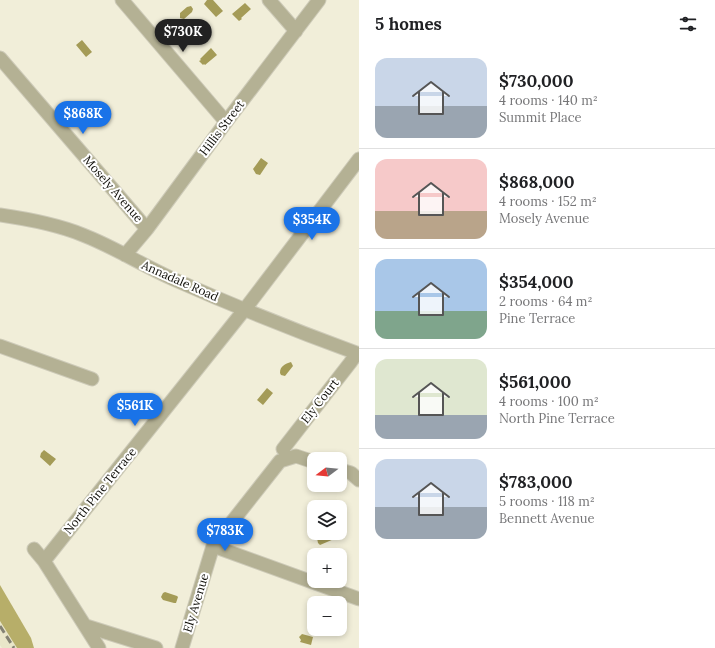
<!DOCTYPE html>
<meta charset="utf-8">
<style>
:root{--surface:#fff;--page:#f2f2f2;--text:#202124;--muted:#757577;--line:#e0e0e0;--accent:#1a73e8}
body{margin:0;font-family:Lora,serif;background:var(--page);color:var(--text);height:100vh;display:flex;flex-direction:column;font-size:15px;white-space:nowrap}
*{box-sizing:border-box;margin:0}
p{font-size:13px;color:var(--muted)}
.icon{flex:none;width:22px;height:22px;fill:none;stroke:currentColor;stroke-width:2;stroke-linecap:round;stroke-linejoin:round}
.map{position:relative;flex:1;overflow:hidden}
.drawer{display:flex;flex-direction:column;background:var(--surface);width:356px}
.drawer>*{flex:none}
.needle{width:26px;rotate:254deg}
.controls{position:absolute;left:307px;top:452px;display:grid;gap:8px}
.controls a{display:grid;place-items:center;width:40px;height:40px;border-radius:8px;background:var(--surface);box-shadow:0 2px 6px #0003;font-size:20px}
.price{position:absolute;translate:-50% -34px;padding:0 9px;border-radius:14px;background:var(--accent);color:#fff;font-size:13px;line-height:26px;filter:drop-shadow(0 1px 2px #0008)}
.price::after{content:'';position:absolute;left:50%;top:24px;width:12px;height:9px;margin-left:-6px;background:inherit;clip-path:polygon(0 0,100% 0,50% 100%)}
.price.selected{background:#222;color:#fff}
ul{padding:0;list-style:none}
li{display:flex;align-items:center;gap:12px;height:100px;padding:0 16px}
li+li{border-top:1px solid var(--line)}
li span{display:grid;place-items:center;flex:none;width:112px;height:80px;border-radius:12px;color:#555}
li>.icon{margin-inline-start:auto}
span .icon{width:48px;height:48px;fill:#fffc;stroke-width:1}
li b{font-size:17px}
h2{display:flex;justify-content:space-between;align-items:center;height:48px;padding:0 16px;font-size:17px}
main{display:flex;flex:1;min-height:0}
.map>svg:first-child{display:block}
.built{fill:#e9e6c9}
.forest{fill:#b7ae69}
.water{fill:#a49b57}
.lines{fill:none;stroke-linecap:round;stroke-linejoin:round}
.minor-casing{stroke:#cdcab8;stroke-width:15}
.minor{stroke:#b4b194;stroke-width:13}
.rail{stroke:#848274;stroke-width:3;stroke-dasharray:8 4;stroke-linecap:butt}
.labels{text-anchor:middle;stroke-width:4;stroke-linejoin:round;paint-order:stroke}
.street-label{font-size:12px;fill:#0f0e08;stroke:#fff}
</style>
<main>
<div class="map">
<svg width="359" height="648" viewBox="0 0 359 648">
<rect width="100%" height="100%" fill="#f1eed9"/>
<path class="built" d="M0 621 7 632 17 648H2L0 645Z"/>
<path class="forest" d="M0 585 31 638 34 648H17L0 621Z"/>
<path class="water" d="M207 0H213L223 11 216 17 204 4Z
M245 3 251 9 241 18 242 19 239 21 232 14Z
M191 6 193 9 192 12 184 19 180 18V13L187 7Z
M82 40 92 52 86 57 76 45Z
M211 48 217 55 205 65 204 64 203 65 199 61 201 60 200 59Z
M261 158 268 163 260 175 256 174 253 169Z
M291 362 293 366 285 376 281 375 280 373C280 366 285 364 291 362Z
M267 388 273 393 263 405 257 400Z
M44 450 56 459 50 466 40 457 41 453Z
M329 533 333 534 334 539 320 545 318 543 317 538Z
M165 592 177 596 178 597 176 603H174L163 600 161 597 163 593Z
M302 634 313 637 311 645 300 642 301 640 299 637Z"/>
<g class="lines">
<g class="minor-casing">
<path id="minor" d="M122 0 226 122
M269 0 296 31
M0 58 147 229
M0 215C28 219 56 224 83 235 114 247 142 265 173 279 234 306 296 331 359 354
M125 255 147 229 226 122 319 0
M0 346 92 379
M283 449 350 363 357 353
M340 470 351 473 359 480
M213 546 359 599
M34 549 44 561 99 648
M44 561 245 309 359 159
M86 626 156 648
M182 648 213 546 280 461 296 456 314 462"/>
</g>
<use href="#minor" class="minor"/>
<path class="rail" d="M0 626 14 648"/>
</g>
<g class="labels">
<g class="street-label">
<text transform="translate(222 128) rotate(-53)" y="4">Hillis Street</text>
<text transform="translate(113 189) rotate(49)" y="4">Mosely Avenue</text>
<text transform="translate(180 281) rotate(24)" y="4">Annadale Road</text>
<text transform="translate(320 401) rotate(-52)" y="4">Ely Court</text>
<text transform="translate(100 491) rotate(-51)" y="4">North Pine Terrace</text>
<text transform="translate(196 603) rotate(-73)" y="4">Ely Avenue</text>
</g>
</g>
</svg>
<div class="controls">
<a><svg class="needle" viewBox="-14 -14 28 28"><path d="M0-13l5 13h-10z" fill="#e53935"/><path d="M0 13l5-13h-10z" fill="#757577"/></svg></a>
<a><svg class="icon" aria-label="layers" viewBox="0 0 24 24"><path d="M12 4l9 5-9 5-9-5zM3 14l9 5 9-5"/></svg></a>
<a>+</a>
<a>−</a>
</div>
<b class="price selected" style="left:183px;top:53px">$730K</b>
<b class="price" style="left:83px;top:135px">$868K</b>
<b class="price" style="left:312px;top:241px">$354K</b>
<b class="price" style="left:135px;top:427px">$561K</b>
<b class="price" style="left:225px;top:552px">$783K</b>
</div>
<section class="drawer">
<h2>5 homes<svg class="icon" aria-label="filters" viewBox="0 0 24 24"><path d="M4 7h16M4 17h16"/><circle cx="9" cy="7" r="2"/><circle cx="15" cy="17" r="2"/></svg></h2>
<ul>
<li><span style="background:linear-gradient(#c9d6e8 60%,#9aa5b1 0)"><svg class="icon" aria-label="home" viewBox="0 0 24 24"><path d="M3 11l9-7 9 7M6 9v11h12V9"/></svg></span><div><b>$730,000</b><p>4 rooms · 140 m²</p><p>Summit Place</p></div></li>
<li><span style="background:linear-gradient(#f6c9c9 65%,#b9a48a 0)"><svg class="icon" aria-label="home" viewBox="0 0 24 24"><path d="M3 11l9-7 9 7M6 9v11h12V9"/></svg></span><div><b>$868,000</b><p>4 rooms · 152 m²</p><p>Mosely Avenue</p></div></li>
<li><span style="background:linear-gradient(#a9c7e8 65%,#7fa58c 0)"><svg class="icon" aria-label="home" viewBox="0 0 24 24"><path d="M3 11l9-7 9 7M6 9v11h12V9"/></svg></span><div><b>$354,000</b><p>2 rooms · 64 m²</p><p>Pine Terrace</p></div></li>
<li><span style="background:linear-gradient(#dfe7d0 70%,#9aa5b1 0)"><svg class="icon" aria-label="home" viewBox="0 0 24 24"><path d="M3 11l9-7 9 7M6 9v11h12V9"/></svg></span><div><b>$561,000</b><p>4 rooms · 100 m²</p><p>North Pine Terrace</p></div></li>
<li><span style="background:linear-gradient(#c9d6e8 60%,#9aa5b1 0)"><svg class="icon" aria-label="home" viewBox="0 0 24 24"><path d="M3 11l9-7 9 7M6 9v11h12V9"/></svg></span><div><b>$783,000</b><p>5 rooms · 118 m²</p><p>Bennett Avenue</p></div></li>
</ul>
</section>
</main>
